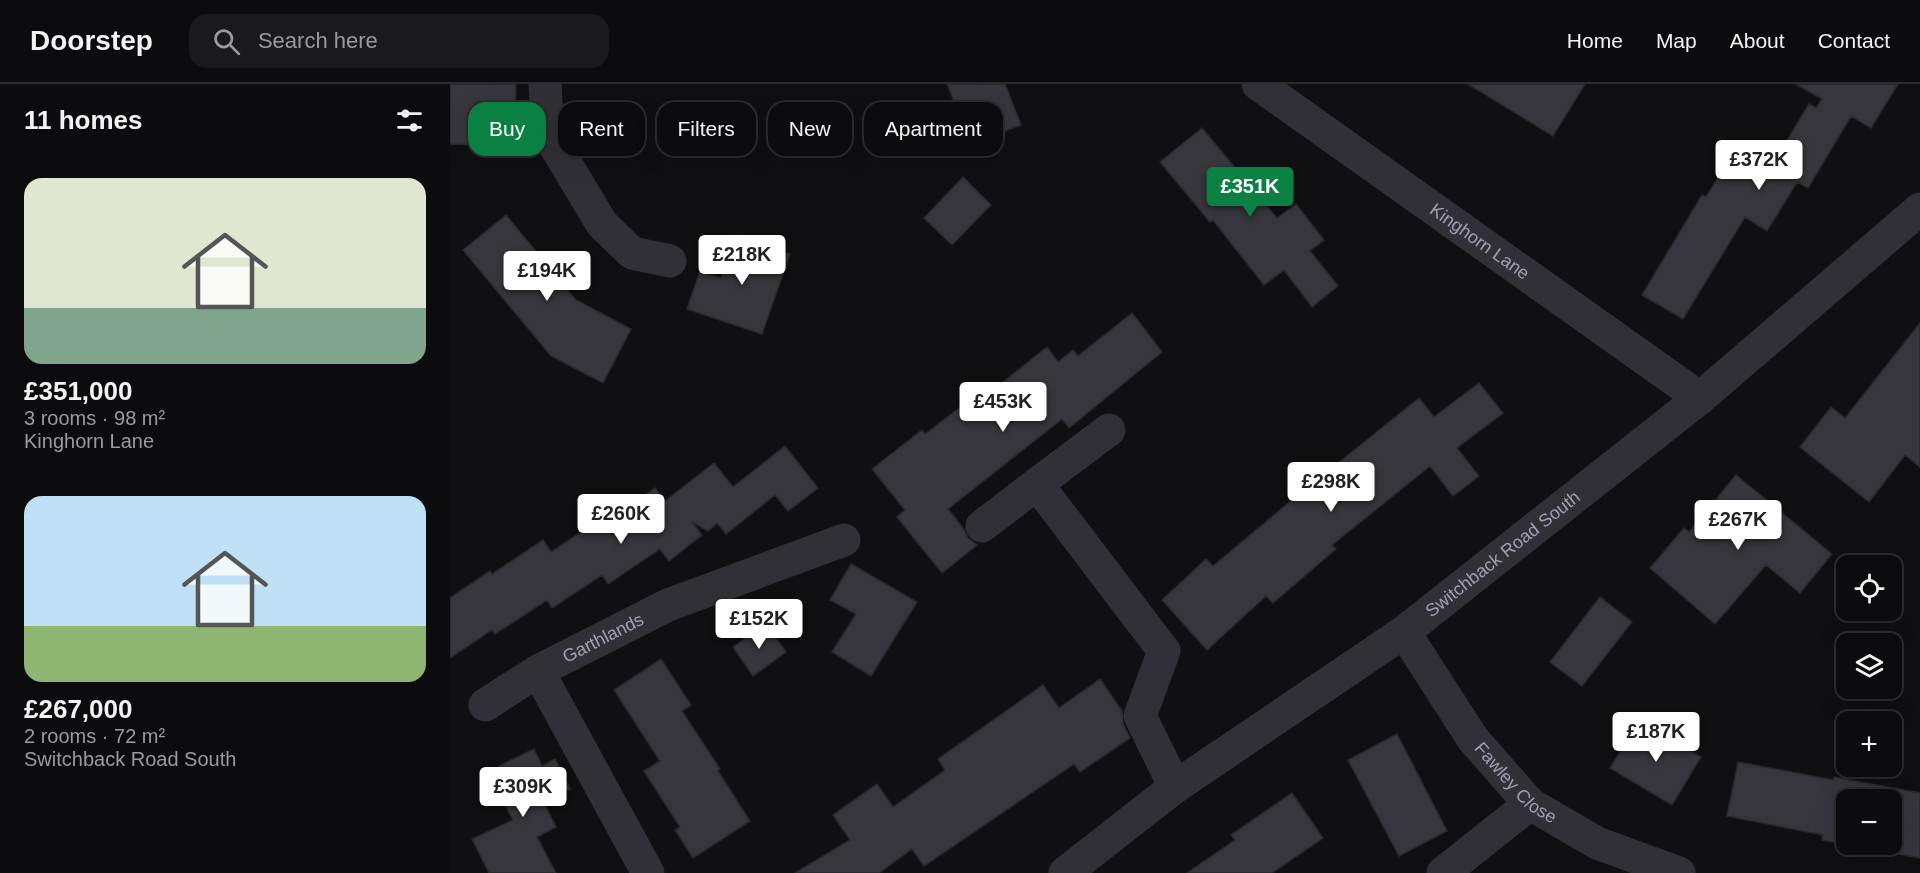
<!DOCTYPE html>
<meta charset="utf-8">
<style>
:root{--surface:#0c0b0d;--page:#1a191b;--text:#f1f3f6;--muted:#9a9b9d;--line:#2c2b2e;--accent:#0b8043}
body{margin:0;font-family:Arial,sans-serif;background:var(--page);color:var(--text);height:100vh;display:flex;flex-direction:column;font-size:22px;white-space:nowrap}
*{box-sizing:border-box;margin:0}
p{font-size:20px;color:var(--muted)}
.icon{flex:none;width:33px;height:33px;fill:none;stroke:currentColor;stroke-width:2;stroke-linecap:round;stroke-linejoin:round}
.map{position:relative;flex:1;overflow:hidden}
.details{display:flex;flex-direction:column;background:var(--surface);width:450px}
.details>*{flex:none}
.top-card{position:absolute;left:18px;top:18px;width:570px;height:54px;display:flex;gap:12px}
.controls{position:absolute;left:1386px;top:471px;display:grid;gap:12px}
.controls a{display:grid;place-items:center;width:66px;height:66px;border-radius:12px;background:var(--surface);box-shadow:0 6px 24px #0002,0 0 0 2px var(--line);font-size:30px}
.price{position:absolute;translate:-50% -51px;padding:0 14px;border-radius:6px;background:#fff;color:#222;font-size:20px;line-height:39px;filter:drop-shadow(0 2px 3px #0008)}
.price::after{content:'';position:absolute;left:50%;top:36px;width:18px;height:14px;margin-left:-9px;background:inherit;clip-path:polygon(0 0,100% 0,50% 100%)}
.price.current{background:var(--accent);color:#fff}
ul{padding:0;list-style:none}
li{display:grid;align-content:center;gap:12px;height:318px;padding:0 24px}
li span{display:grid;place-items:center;height:186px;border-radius:18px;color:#555}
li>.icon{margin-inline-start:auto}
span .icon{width:108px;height:108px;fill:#fffc;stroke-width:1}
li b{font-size:26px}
h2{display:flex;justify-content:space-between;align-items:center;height:72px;padding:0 24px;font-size:26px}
.chip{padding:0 21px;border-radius:18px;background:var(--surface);box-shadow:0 6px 24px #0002,0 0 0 2px var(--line);font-size:21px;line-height:54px}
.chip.current{background:var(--accent);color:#fff}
header{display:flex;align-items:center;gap:36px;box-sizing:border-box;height:84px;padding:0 30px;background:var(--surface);border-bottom:2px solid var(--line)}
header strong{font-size:28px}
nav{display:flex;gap:33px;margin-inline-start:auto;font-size:21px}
.search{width:420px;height:54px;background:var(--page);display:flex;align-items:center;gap:15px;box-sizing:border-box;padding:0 21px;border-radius:18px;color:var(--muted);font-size:22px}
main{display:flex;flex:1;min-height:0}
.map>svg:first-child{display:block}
.building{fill:#37363c;stroke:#2a292d;stroke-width:1.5;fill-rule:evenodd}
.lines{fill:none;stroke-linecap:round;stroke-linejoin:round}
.minor{stroke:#313036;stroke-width:33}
.labels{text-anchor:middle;stroke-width:4.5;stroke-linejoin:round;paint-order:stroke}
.street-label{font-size:18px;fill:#9fa0b3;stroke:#0b0b0c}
</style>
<header>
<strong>Doorstep</strong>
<div class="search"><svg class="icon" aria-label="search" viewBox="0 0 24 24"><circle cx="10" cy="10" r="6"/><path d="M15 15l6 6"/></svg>Search here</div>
<nav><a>Home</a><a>Map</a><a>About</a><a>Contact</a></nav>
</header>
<main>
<section class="details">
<h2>11 homes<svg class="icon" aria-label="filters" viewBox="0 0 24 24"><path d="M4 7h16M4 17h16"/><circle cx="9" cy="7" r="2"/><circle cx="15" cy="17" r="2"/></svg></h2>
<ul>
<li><span style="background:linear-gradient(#dfe7d0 70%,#7fa58c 0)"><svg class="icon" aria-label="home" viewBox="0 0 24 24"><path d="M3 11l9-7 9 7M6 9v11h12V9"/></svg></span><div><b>£351,000</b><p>3 rooms · 98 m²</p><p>Kinghorn Lane</p></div></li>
<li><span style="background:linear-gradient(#bfe0f5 70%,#8fb573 0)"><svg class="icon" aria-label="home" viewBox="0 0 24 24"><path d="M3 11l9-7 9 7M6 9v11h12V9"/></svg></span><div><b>£267,000</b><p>2 rooms · 72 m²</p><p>Switchback Road South</p></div></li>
</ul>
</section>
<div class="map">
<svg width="1470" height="789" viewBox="0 0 1470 789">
<rect width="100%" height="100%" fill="#100f11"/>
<path class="building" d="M0 0H66L64 62 0 60Z
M497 0H555L571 41 500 68 487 35 508 27Z
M1018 0H1135L1103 52Z
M1346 0H1448L1421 44 1401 32 1358 104 1347 98 1317 147 1295 133 1233 235 1192 211 1252 111 1256 113 1283 70 1316 91 1359 20 1366 24 1372 15Z
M752 44 827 134 846 120 874 156 860 167 888 202 862 223 834 186 814 201 763 136 760 138 710 78Z
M513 93 541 121 502 161 474 134Z
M56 131 126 216 181 245 153 299 101 272 13 166Z
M286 151 340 170 312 250 237 225 250 187 271 194Z
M682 229 712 268 619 344 612 335 498 425 513 444 518 454 527 461 492 489 447 433 455 426 422 385 472 346 475 350 529 309 533 314 597 263 608 278 623 266 628 272Z
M1470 239V383L1455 371 1419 418 1350 363 1381 323 1395 334Z
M1029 299 1053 329 1007 364 1029 392 1003 412 980 382 882 461 886 465 823 519 816 512 757 566 712 516 756 475 763 482 836 421 969 314 984 333Z
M335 362 368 404 338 427 325 411 276 450 267 439 258 447 242 438 252 451 219 477 210 465 158 500 152 491 102 524 97 516 45 550 42 546 0 574V514L40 487 42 490 93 456 101 468 154 433 158 439 205 404 215 417 264 379 283 403Z
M1286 391 1382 470 1350 509 1316 481 1265 540 1200 484 1234 444 1239 448Z
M401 480 467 518 421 592 382 568 406 530 380 516Z
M1150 513 1182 538 1132 602 1100 578Z
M316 540 336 568 303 592 283 563Z
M211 575 241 621 232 627 270 685 268 687 300 737 243 774 225 746 230 743 194 687 210 677 164 606Z
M650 595 672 627 673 640 680 654 630 688 624 680 474 782 462 765 429 789H345L400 756 383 731 427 700 443 723 495 686 488 675 593 601 609 624Z
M1190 636 1251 673 1222 721 1160 684Z
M947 650 997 747 949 772 898 676Z
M84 665 92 682 105 675 120 705 107 711 109 714 95 721 106 743 87 753 106 789H39L22 755 63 736 48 708 60 702 49 682Z
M1288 678 1383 696 1384 693 1470 709V774L1372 756 1373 751 1277 732ZM1396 716H1442V760H1396Z
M842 709 873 754 822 789H737L785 756 781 751Z"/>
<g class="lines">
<g class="minor">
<path d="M95 0 98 50 152 140 182 169 220 177"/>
<path id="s1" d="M808 0 1250 314"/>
<path d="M587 400 659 346"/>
<path d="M532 442 587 400 714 567 690 632 725 703"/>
<path id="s2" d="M954 548 1023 655 1080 720 1147 759 1229 789"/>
<path d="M88 587 198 789"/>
<path id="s3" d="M35 621 88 587 218 521 394 456"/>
<path id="s4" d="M615 789 725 703 954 548 1250 314 1470 125"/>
<path d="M993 789 1080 720"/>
</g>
</g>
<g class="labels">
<g class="street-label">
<text dy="6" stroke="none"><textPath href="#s1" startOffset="272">Kinghorn Lane</textPath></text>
<text dy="6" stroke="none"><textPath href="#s4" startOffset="542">Switchback Road South</textPath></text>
<text dy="6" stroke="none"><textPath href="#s3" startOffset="136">Garthlands</textPath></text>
<text dy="6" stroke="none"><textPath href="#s2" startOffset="189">Fawley Close</textPath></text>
</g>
</g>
</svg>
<div class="controls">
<a><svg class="icon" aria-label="locate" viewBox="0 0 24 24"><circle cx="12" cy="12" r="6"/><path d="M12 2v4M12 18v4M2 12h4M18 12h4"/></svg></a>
<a><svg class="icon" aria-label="layers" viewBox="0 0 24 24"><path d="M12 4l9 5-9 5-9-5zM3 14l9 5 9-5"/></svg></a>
<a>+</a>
<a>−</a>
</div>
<b class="price" style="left:1309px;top:107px">£372K</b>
<b class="price current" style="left:800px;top:134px">£351K</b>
<b class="price" style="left:292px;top:202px">£218K</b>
<b class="price" style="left:97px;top:218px">£194K</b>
<b class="price" style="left:553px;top:349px">£453K</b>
<b class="price" style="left:881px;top:429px">£298K</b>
<b class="price" style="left:171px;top:461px">£260K</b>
<b class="price" style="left:1288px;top:467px">£267K</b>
<b class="price" style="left:309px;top:566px">£152K</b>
<b class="price" style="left:1206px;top:679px">£187K</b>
<b class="price" style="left:73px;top:734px">£309K</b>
<div class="top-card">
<a class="chip current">Buy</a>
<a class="chip">Rent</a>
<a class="chip">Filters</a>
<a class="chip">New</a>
<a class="chip">Apartment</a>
</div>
</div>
</main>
